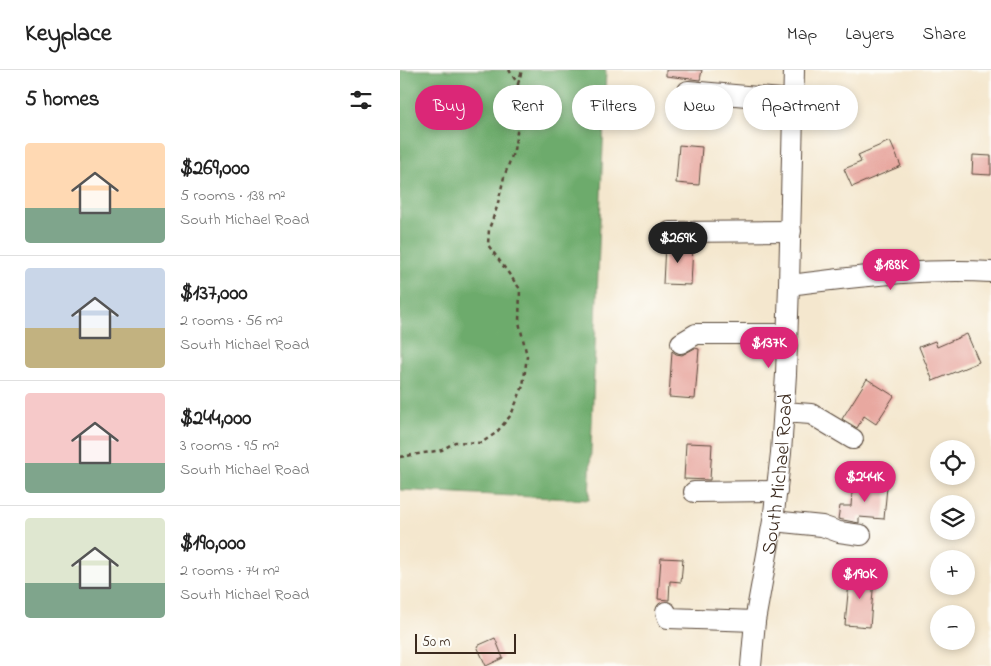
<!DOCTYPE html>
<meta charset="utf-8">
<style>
:root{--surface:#fff;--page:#f6f6f6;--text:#222;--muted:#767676;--line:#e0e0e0;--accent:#db2777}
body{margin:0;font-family:"Indie Flower",sans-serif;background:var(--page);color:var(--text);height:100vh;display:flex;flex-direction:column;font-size:19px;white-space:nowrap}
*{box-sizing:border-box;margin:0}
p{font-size:16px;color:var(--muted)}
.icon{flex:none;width:28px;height:28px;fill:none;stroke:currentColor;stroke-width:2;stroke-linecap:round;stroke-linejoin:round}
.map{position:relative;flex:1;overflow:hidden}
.panel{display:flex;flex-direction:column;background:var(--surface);width:400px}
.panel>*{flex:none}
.top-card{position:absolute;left:15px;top:15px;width:475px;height:45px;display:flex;gap:10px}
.tools{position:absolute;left:530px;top:370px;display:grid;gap:10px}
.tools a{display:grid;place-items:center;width:45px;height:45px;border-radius:50%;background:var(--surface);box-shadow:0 2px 8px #0003;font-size:25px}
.scale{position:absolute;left:15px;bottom:12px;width:101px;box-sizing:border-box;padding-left:5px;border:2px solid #3b2a1e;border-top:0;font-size:14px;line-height:18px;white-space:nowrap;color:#3b2a1e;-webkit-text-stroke:4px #fdfcf7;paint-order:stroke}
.price{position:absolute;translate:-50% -42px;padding:0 11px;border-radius:18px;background:var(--accent);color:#fff;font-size:16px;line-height:32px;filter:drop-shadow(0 1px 2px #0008)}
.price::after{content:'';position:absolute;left:50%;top:30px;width:15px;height:11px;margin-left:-8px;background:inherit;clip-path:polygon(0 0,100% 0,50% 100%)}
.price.current{background:#222;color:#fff}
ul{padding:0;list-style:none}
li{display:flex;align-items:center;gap:15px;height:125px;padding:0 25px}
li+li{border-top:1px solid var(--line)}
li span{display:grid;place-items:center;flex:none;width:140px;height:100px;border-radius:5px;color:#555}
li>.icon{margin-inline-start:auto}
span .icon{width:60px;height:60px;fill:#fffc;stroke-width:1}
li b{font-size:21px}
h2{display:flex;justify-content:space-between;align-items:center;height:60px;padding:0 25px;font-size:21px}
.pill{padding:0 18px;border-radius:22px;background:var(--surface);box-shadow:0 2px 8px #0003;font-size:18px;line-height:45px}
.pill.current{background:var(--accent);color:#fff}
header{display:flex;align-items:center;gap:30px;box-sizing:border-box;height:70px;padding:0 25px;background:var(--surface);border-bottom:1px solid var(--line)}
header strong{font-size:24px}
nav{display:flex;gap:28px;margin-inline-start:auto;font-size:18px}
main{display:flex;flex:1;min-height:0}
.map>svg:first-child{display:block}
.forest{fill:#6dab6c;stroke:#546a45}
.building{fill:#e8a8a0}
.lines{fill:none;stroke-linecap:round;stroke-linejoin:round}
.minor-casing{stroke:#574638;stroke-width:22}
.path{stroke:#574638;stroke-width:2.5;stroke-dasharray:4 4;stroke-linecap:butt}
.minor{stroke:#fff;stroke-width:20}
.labels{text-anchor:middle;stroke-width:5;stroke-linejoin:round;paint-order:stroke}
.street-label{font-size:20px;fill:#3b2a1e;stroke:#fdfcf7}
</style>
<header>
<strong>Keyplace</strong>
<nav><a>Map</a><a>Layers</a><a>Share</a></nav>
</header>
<main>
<section class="panel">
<h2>5 homes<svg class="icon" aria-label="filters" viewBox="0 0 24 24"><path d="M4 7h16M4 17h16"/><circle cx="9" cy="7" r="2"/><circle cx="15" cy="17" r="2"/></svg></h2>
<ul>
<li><span style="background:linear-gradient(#ffd9b3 65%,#7fa58c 0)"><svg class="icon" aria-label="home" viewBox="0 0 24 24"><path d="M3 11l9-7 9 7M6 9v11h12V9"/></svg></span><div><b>$269,000</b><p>5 rooms · 138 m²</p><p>South Michael Road</p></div></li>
<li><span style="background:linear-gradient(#c9d6e8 60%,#c2b280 0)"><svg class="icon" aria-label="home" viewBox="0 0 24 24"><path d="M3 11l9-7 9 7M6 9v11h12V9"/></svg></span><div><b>$137,000</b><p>2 rooms · 56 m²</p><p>South Michael Road</p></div></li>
<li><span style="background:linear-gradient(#f6c9c9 70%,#7fa58c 0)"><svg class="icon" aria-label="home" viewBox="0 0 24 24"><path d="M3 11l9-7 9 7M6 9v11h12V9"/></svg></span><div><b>$244,000</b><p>3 rooms · 95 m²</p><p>South Michael Road</p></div></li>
<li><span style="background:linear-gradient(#dfe7d0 65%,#7fa58c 0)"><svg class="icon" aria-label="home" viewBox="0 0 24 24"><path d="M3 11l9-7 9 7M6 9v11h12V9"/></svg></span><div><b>$190,000</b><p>2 rooms · 74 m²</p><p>South Michael Road</p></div></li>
</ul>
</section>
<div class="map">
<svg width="591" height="596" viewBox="0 0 591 596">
<rect width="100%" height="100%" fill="#fdfcf7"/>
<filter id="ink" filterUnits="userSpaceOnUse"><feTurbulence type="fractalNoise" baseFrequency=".02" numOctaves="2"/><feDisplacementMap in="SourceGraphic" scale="10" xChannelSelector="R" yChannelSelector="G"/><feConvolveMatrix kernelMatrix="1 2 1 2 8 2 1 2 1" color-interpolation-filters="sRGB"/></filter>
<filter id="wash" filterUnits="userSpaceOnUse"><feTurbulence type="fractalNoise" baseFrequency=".0096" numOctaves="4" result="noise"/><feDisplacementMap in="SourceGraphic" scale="20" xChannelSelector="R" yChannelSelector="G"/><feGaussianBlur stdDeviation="1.12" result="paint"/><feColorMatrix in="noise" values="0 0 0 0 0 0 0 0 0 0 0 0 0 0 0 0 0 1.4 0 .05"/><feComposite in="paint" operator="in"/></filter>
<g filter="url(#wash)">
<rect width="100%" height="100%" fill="#f4e7ce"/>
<path class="forest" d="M0 0H206L189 430 0 420Z"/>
<g id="blocks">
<path class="building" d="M266 0H302L300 10 266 6Z
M490 71 501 96 452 117 444 99 461 92 458 85Z
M279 75 302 77 299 115 276 113Z
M573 85 591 86V105L572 104Z
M265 174 293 175 291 215 263 214Z
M567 264 579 292 533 311 519 277 535 271 537 277Z
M295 278 299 279 295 329 269 327 272 281 276 284 282 285Z
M467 309 494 326 476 354 464 346 457 358 442 349Z
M286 373 312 374 310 410 284 409Z
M453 410 470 411V416L487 417 484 449 459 447V453L438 449 440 436H451Z
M261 488 283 489 281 512 270 511 269 530 258 529Z
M450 502 467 504V509H474L470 557 445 555Z
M95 568 103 588 86 596 77 576Z"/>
</g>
</g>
<g filter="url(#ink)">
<use href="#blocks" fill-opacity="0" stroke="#574638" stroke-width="1"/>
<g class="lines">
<g class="minor-casing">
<g id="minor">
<path d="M288 21 393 30"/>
<path d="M270 162 391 161"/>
<path d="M389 215C457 207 523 198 591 202"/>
<path d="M281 273 296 264H387"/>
<path d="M384 342 411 344 453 369"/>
<path d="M294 422 377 421"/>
<path d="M373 451 422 456 439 462 461 465"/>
<path d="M266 542 268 548 355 551"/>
<path id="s1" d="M351 596 355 551 373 451 381 383 386 304 389 215 394 0"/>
</g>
</g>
<path class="path" d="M118 14 122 0
M0 387 42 380 55 372 81 373 96 363 111 345 123 316 127 286 119 252 120 219 88 175 89 159 97 137 104 107 114 80 120 44 118 14 109 0"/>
<use href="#minor" class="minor"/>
</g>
</g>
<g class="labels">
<g class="street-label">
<text dy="7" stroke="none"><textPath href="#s1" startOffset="194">South Michael Road</textPath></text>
</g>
</g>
</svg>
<div class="tools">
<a><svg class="icon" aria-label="locate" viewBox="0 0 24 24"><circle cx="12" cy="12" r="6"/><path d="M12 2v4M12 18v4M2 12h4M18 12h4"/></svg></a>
<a><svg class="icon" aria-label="layers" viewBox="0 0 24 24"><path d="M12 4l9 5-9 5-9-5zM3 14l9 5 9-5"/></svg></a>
<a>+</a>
<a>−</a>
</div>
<div class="scale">50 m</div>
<b class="price current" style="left:278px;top:194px">$269K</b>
<b class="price" style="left:491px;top:221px">$188K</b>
<b class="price" style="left:369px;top:299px">$137K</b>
<b class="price" style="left:465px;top:433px">$244K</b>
<b class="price" style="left:460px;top:530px">$190K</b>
<div class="top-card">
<a class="pill current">Buy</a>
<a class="pill">Rent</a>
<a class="pill">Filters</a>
<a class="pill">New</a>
<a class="pill">Apartment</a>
</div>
</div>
</main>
